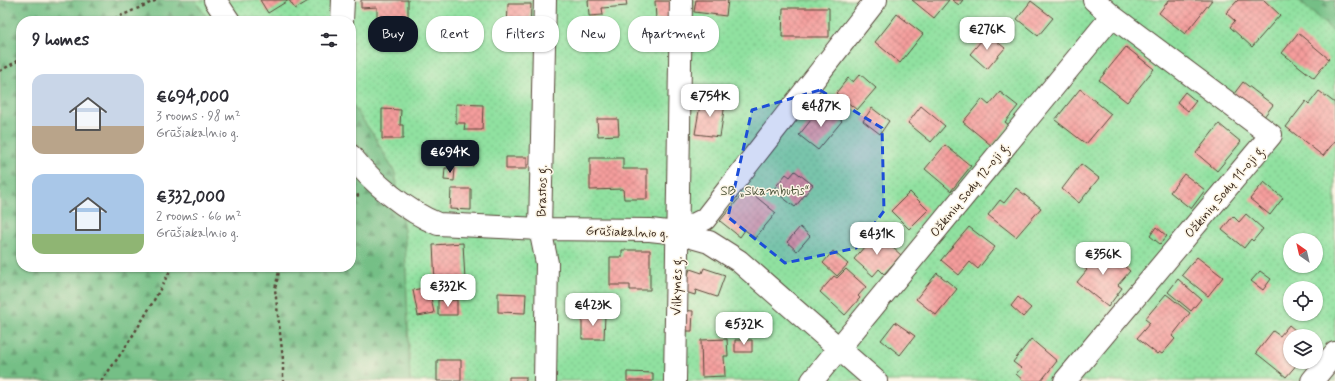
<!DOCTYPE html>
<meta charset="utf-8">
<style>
:root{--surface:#fff;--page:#f7f7f7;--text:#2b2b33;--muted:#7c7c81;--accent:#111827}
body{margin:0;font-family:Mynerve,sans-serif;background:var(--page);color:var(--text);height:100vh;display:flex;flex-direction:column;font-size:15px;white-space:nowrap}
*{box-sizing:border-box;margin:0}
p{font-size:13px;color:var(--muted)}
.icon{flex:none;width:22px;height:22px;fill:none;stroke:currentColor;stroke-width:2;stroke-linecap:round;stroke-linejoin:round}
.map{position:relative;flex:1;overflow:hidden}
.panel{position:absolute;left:16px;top:16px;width:340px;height:256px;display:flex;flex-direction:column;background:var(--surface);border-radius:16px;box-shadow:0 1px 3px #0004}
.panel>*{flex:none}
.guide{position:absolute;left:368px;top:16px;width:380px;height:36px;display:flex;gap:8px}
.needle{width:26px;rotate:326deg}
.fabs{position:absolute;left:1283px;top:233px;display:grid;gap:8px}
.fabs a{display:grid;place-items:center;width:40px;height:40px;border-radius:50%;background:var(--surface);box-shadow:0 1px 3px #0004;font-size:20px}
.price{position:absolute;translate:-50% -34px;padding:0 9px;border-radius:8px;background:#fff;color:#222;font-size:13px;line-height:26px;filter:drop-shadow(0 1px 2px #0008)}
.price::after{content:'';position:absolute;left:50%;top:24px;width:12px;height:9px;margin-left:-6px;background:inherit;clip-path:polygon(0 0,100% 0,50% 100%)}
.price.on{background:var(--accent);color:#fff}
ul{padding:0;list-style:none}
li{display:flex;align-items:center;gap:12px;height:100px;padding:0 16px}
li span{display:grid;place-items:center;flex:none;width:112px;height:80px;border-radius:12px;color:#555}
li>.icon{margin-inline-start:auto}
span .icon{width:48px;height:48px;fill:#fffc;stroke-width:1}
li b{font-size:17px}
h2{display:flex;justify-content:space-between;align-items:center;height:48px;padding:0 16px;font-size:17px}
.tag{padding:0 14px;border-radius:16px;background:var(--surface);box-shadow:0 1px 3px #0004;font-size:14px;line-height:36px}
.tag.on{background:var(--accent);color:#fff}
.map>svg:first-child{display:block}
.forest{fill:url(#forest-firs);stroke:#587452}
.garden{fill:url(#garden-dots);stroke:#66865f;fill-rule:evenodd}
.building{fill:url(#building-cross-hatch)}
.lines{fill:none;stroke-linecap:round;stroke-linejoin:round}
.street-casing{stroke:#574638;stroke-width:24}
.path{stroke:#574638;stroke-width:2.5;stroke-dasharray:3 3;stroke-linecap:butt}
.street{stroke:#fff;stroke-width:22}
.marked{fill:#1d4ed8;fill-opacity:0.2;stroke:#1d4ed8;stroke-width:3;stroke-dasharray:8 5;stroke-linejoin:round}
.labels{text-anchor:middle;stroke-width:3;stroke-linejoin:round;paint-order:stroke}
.street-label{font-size:13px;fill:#3b2a1e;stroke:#fcf5e5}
.park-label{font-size:13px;fill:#50583e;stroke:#fcf5e5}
</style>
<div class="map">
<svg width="1335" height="381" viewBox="0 0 1335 381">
<defs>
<pattern id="forest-firs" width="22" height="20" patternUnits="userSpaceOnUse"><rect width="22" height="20" fill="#74bf86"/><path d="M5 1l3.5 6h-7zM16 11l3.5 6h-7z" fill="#609b6d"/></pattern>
<pattern id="garden-dots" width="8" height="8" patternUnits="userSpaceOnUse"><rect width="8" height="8" fill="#90e1a0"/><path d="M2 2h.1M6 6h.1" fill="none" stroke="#7dc189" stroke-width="1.8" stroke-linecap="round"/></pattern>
<pattern id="building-cross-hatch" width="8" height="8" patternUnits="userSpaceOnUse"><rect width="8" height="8" fill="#f59d9c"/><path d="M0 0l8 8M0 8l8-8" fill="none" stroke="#c8807f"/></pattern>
</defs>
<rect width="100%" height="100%" fill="#fcf5e5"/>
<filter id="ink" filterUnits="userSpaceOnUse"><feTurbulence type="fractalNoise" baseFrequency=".025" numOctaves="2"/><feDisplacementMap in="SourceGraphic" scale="8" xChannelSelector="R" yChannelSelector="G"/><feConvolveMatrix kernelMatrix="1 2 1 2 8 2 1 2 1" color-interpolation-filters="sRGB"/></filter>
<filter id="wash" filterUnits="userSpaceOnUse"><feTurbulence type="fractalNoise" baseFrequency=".012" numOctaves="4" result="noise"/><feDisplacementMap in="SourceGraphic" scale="16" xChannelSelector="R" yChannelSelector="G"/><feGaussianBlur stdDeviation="0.9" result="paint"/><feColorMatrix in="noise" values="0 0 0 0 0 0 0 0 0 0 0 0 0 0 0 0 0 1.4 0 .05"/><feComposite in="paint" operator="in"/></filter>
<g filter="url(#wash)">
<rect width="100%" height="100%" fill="#f7e4cb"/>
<path class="forest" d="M0 0H195L209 21H21V267H351V103L375 137 395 173 405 237 410 381H0Z
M1298 0H1335V33L1332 31Z"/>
<path class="garden" d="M195 0H1298L1335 33V381H410L405 237 395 173 375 137 351 103V21H209ZM1290 240H1316V266H1290ZM1290 288H1316V314H1290ZM1290 336H1316V362H1290Z"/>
<g id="blocks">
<path class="building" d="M260 0H289L268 13Z
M289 0H310L295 9Z
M361 0H408V25H377V7L361 8Z
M588 0H626L627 6 602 8 603 15 589 16Z
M696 0H728L726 16 694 12Z
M912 0H949L934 18Z
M952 0H963L959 5Z
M1169 0H1212L1185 34 1159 13Z
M1238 0H1264L1280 15 1252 47 1230 27 1235 21 1226 13Z
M655 1H671V20H656Z
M1031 1 1053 18 1038 36 1017 19Z
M508 4H531L530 41H501V30H507Z
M783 8H829V37H782Z
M897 14 923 34 900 63 875 42Z
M1298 33 1329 59 1314 78 1282 53Z
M987 34 1005 48 987 69 970 54Z
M1126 47 1154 69 1127 102 1099 80Z
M860 74 876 88 857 110 836 93 848 78 853 82Z
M1243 82 1273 105 1263 118 1233 95Z
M1080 89 1111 114 1086 144 1055 120Z
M1319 91 1335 103V141L1323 156 1286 127 1306 101 1309 104Z
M1000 92 1018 106 1005 122 1009 125 992 146 963 122 982 99 989 105Z
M1185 92 1196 101 1188 111 1177 102Z
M701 99 725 103 720 137 695 134Z
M456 104 483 105 482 130H464L465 123H456Z
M823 105 842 121 818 150 799 135Z
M921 106 945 126 931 142 908 123Z
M872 108 889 121 880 134 863 121Z
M382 109 401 110 400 125H403V139H382Z
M597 119H618L619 135 598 136Z
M1219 124 1241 142 1217 171 1196 153Z
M945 145 971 166 951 191 925 169Z
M461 156H473V166H461Z
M506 157H527V169H506Z
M590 158H623V169H647V199H624L623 189 590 190Z
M1081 164 1099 178 1079 203 1062 189Z
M445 168H455L454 181 444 180Z
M795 171 813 185 795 207 773 190 786 174 790 177Z
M1184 174 1205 190 1191 209 1170 192Z
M1264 182 1283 198 1270 215 1250 199Z
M1016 188 1041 208 1016 237 988 215 1000 200 1004 203Z
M451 189H471V210L450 209Z
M749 191 776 213 755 238 745 230 740 237 720 221 741 196 744 198Z
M910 192 928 210 909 229 891 211Z
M1246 214 1263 229 1253 241 1251 239 1244 248 1222 230 1233 216 1239 222Z
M800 227 810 236 797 251 787 242Z
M969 227 995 247 978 269 970 262 959 275 941 260Z
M1156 227 1167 236 1160 244 1150 236Z
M876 233 901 255 884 274 879 269 873 276 854 259Z
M463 243 465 280 435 282 433 245Z
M1099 246 1130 271 1118 285 1122 288 1108 307 1077 282 1087 270 1083 266Z
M622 250H650V290H630V285H610V257H622Z
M833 251 848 264 837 276 823 263Z
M1197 257 1223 277 1208 296 1182 275Z
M704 268 725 275 717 297 696 290 695 295 682 291 690 269 702 273Z
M846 269 866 287 858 296 860 298 845 315 820 292 834 276 837 278Z
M1260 271 1271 279 1263 290 1251 281Z
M937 273 957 289 936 315 916 299Z
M1178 279 1201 299 1191 311 1168 292Z
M429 287 434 313 418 316 413 290Z
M498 293 526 294 525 313 498 312Z
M1166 294 1190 313 1172 336 1175 339 1162 354 1159 352 1157 354 1137 338 1150 323 1145 319Z
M1018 297 1031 308 1023 317 1011 306Z
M438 300H457V315H438Z
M680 310 693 311 692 331H680Z
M582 314 605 315 604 339H582Z
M895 322 915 336 900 355 881 340Z
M1289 325 1302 336H1290V362H1299L1286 377 1256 353 1273 331 1280 336Z
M727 339 728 356H724L725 376 702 377 701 340Z
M1031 339 1057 361 1041 381H1024L1016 374 1021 368 1013 362Z
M735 340H752V352H735Z
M437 360H461V381H437Z
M627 372 653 373V381H627Z
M509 377H526V381H509Z"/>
</g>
</g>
<g filter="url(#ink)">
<use href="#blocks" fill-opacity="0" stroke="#574638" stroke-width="1"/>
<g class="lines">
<g class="street-casing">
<path id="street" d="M215 0 229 21
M545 0 540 229 547 263 545 381
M342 21 343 0
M351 156C373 183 406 211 438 224L540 229 650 230 677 233 709 242 739 261 876 381
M677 233 705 219 876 0
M675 381 681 0
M812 381 1112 16
M1065 381 1271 135 1112 16 1094 0
M1312 381 1335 353"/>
</g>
<path class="path" d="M109 21 157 0
M0 71 21 59
M351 198 359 195
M280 267 275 289 283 359V381
M101 381C128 346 151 307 172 267"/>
<use href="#street" class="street"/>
</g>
</g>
<path class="marked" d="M820 90 882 128 884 211 856 248 785 263 728 217 752 110Z"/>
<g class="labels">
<g class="street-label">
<text transform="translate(969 189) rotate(-51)" y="5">Ožkinių Sodų 12-oji g.</text>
<text transform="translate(541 191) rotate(-89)" y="5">Brastos g.</text>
<text transform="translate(1224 191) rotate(-50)" y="5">Ožkinių Sodų 11-oji g.</text>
<text transform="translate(627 231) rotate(2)" y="5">Grūšiakalnio g.</text>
<text transform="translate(676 286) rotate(-89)" y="5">Vilkynės g.</text>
</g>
<g class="park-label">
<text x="765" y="195">SB „Skambutis“</text>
</g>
</g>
</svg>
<div class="fabs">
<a><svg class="needle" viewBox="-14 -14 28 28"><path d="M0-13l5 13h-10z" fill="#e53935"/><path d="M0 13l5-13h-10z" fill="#7c7c81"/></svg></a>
<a><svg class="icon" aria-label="locate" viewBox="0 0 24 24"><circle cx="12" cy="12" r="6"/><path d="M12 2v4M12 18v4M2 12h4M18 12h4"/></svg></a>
<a><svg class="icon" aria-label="layers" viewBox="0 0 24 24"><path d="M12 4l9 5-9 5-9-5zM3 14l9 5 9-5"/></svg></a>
</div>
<b class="price" style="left:987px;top:51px">€276K</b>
<b class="price" style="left:710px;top:118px">€754K</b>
<b class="price" style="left:821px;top:128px">€487K</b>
<b class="price on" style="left:450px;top:174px">€694K</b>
<b class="price" style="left:877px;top:256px">€431K</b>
<b class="price" style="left:1103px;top:276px">€356K</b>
<b class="price" style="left:448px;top:308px">€332K</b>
<b class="price" style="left:593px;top:327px">€423K</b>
<b class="price" style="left:744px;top:346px">€532K</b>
<div class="guide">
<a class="tag on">Buy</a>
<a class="tag">Rent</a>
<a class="tag">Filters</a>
<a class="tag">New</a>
<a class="tag">Apartment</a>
</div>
<section class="panel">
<h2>9 homes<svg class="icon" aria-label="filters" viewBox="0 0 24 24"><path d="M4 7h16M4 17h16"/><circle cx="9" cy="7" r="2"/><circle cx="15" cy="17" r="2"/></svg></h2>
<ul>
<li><span style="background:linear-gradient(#c9d6e8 65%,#b9a48a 0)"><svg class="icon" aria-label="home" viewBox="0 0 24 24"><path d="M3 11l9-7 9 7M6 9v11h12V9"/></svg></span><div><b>€694,000</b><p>3 rooms · 98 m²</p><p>Grūšiakalnio g.</p></div></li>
<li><span style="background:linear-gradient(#a9c7e8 75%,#8fb573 0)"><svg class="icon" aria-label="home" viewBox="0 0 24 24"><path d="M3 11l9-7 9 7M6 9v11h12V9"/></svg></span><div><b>€332,000</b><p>2 rooms · 66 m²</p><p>Grūšiakalnio g.</p></div></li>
</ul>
</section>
</div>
